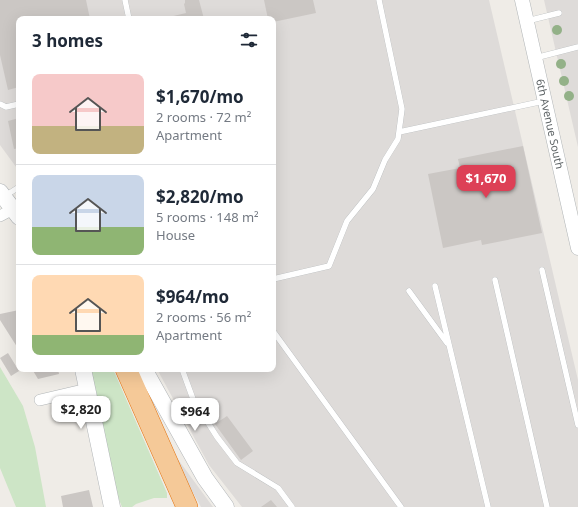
<!DOCTYPE html>
<meta charset="utf-8">
<style>
:root{--surface:#fff;--page:#f6f6f7;--text:#1f2937;--muted:#747a83;--line:#e0e1e3;--accent:#dd4056}
body{margin:0;font-family:"Noto Sans",sans-serif;background:var(--page);color:var(--text);height:100vh;display:flex;flex-direction:column;font-size:15px;white-space:nowrap}
*{box-sizing:border-box;margin:0}
p{font-size:13px;color:var(--muted)}
.icon{flex:none;width:22px;height:22px;fill:none;stroke:currentColor;stroke-width:2;stroke-linecap:round;stroke-linejoin:round}
.map{position:relative;flex:1;overflow:hidden}
.details{position:absolute;left:16px;top:16px;width:260px;height:356px;display:flex;flex-direction:column;background:var(--surface);border-radius:8px;box-shadow:0 4px 16px #0002}
.details>*{flex:none}
.price{position:absolute;translate:-50% -34px;padding:0 9px;border-radius:8px;background:#fff;color:#222;font-size:13px;line-height:26px;filter:drop-shadow(0 1px 2px #0008)}
.price::after{content:'';position:absolute;left:50%;top:24px;width:12px;height:9px;margin-left:-6px;background:inherit;clip-path:polygon(0 0,100% 0,50% 100%)}
.price.on{background:var(--accent);color:#fff}
ul{padding:0;list-style:none}
li{display:flex;align-items:center;gap:12px;height:100px;padding:0 16px}
li+li{border-top:1px solid var(--line)}
li span{display:grid;place-items:center;flex:none;width:112px;height:80px;border-radius:8px;color:#555}
li>.icon{margin-inline-start:auto}
span .icon{width:48px;height:48px;fill:#fffc;stroke-width:1}
li b{font-size:17px}
h2{display:flex;justify-content:space-between;align-items:center;height:48px;padding:0 16px;font-size:17px}
.map>svg:first-child{display:block}
.industrial{fill:#dedbd9}
.green{fill:#cde5c6}
.building{fill:#cbc7c4}
.lines{fill:none;stroke-linecap:round;stroke-linejoin:round}
.service-casing{stroke:#b2b6b8;stroke-width:6}
.minor-casing{stroke:#b2b6b8;stroke-width:12}
.tertiary-casing{stroke:#b2b6b8;stroke-width:15}
.secondary-casing{stroke:#b1b5b8;stroke-width:17}
.motorway-casing{stroke:#e57511;stroke-width:22}
.service{stroke:#fff;stroke-width:5.5}
.minor{stroke:#fff;stroke-width:11}
.tertiary{stroke:#fff;stroke-width:14}
.secondary{stroke:#fff;stroke-width:16}
.motorway{stroke:#f5c998;stroke-width:21}
.tree{fill:#93b188}
.labels{text-anchor:middle;stroke-width:3;stroke-linejoin:round;paint-order:stroke}
.street-label{font-size:11px;fill:#5e6466;stroke:#fff}
</style>
<div class="map">
<svg width="578" height="507" viewBox="0 0 578 507">
<rect width="100%" height="100%" fill="#efece7"/>
<path class="industrial" d="M0 0H489L578 380V507H242L209 465 157 369H273V19H19V171L0 145Z
M544 0H578V147Z
M177 458 213 507H201L174 459Z"/>
<path class="green" d="M0 367 23 406 35 447 46 507H16L0 468Z
M91 369H113L167 493V498H154L136 504 132 507H122L118 497Z"/>
<path class="building" d="M0 0H86L90 19H19V87L8 90 0 55Z
M185 0H199L204 19H161L186 13 184 4 185 3Z
M264 0H313L316 13 273 22V19H268Z
M19 118V148L14 149 8 121Z
M523 146 542 233 482 245 481 240 443 248 428 174 460 168 458 159Z
M19 310V350L0 320V314Z
M8 353 19 371 11 376 0 358Z
M32 369H58L59 374 38 379Z
M227 416 253 451 241 460 215 424Z
M89 490 93 507H63L61 496Z
M271 500 277 507H261Z"/>
<g class="lines">
<g class="service-casing">
<path id="service" d="M125 0 129 19
M527 21 559 13
M535 58 578 47
M0 104 6 107 19 104
M399 132 544 101
M5 196 19 187
M542 270 578 425
M273 279 329 266 347 221 373 189 385 160 398 139 402 109 379 0
M495 280 547 507
M435 286 488 507
M409 291 447 343
M273 331 401 507
M182 369 193 399 217 437 237 463 278 488 292 507"/>
</g>
<g class="minor-casing">
<path id="minor" d="M0 216 13 209
M40 400 87 389"/>
</g>
<g class="tertiary-casing">
<g id="tertiary">
<path id="s1" d="M522 0 578 248"/>
</g>
</g>
<g class="secondary-casing">
<path id="secondary" d="M0 192 19 217
M83 369 112 507
M144 369 205 478 226 507"/>
</g>
<g class="motorway-casing">
<path id="motorway" d="M126 369 187 507"/>
</g>
<use href="#service" class="service"/>
<use href="#minor" class="minor"/>
<use href="#tertiary" class="tertiary"/>
<use href="#secondary" class="secondary"/>
<use href="#motorway" class="motorway"/>
</g>
<g class="tree">
<circle cx="557" cy="30" r="5"/>
<circle cx="561" cy="64" r="5"/>
<circle cx="564" cy="81" r="5"/>
<circle cx="569" cy="96" r="5"/>
</g>
<g class="labels">
<g class="street-label">
<text dy="4" stroke="none"><textPath href="#s1" startOffset="127">6th Avenue South</textPath></text>
</g>
</g>
</svg>
<b class="price on" style="left:486px;top:199px">$1,670</b>
<b class="price" style="left:81px;top:430px">$2,820</b>
<b class="price" style="left:195px;top:432px">$964</b>
<section class="details">
<h2>3 homes<svg class="icon" aria-label="filters" viewBox="0 0 24 24"><path d="M4 7h16M4 17h16"/><circle cx="9" cy="7" r="2"/><circle cx="15" cy="17" r="2"/></svg></h2>
<ul>
<li><span style="background:linear-gradient(#f6c9c9 65%,#c2b280 0)"><svg class="icon" aria-label="home" viewBox="0 0 24 24"><path d="M3 11l9-7 9 7M6 9v11h12V9"/></svg></span><div><b>$1,670/mo</b><p>2 rooms · 72 m²</p><p>Apartment</p></div></li>
<li><span style="background:linear-gradient(#c9d6e8 65%,#8fb573 0)"><svg class="icon" aria-label="home" viewBox="0 0 24 24"><path d="M3 11l9-7 9 7M6 9v11h12V9"/></svg></span><div><b>$2,820/mo</b><p>5 rooms · 148 m²</p><p>House</p></div></li>
<li><span style="background:linear-gradient(#ffd9b3 75%,#8fb573 0)"><svg class="icon" aria-label="home" viewBox="0 0 24 24"><path d="M3 11l9-7 9 7M6 9v11h12V9"/></svg></span><div><b>$964/mo</b><p>2 rooms · 56 m²</p><p>Apartment</p></div></li>
</ul>
</section>
</div>
